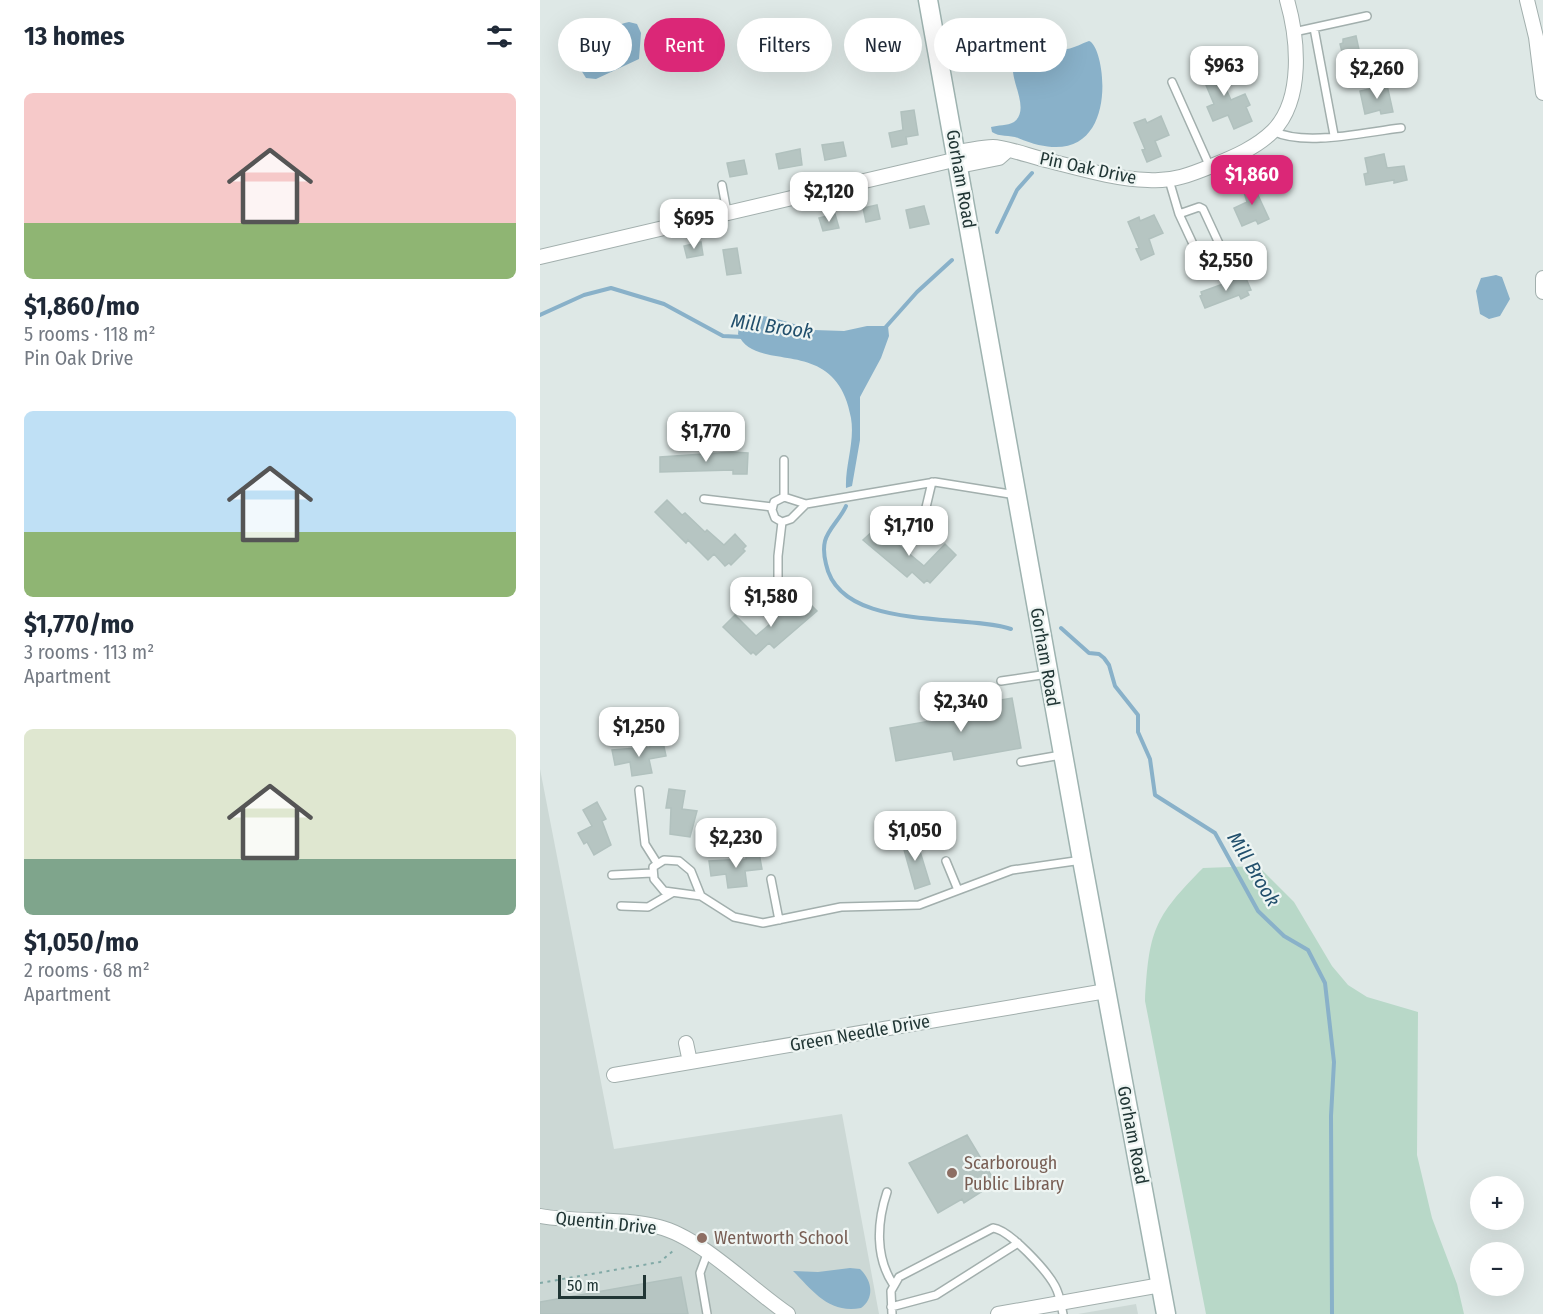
<!DOCTYPE html>
<meta charset="utf-8">
<style>
:root{--surface:#fff;--page:#f6f6f7;--text:#1f2937;--muted:#747a83;--accent:#db2777}
body{margin:0;font-family:"Fira Sans Condensed",sans-serif;background:var(--page);color:var(--text);height:100vh;display:flex;flex-direction:column;font-size:22px;white-space:nowrap}
*{box-sizing:border-box;margin:0}
p{font-size:20px;color:var(--muted)}
.icon{flex:none;width:33px;height:33px;fill:none;stroke:currentColor;stroke-width:2;stroke-linecap:round;stroke-linejoin:round}
.map{position:relative;flex:1;overflow:hidden}
.sheet{display:flex;flex-direction:column;background:var(--surface);width:540px}
.sheet>*{flex:none}
.banner{position:absolute;left:18px;top:18px;width:570px;height:54px;display:flex;gap:12px}
.controls{position:absolute;left:930px;top:1176px;display:grid;gap:12px}
.controls a{display:grid;place-items:center;width:54px;height:54px;border-radius:50%;background:var(--surface);box-shadow:0 6px 24px #0002;font-size:30px}
.scale{position:absolute;left:18px;bottom:15px;width:88px;box-sizing:border-box;padding-left:6px;border:3px solid #213635;border-top:0;font-size:16px;line-height:21px;white-space:nowrap;color:#213635;-webkit-text-stroke:4px #eef5f3;paint-order:stroke}
.price{position:absolute;translate:-50% -51px;padding:0 14px;border-radius:12px;background:#fff;color:#222;font-size:20px;line-height:39px;filter:drop-shadow(0 2px 3px #0008)}
.price::after{content:'';position:absolute;left:50%;top:36px;width:18px;height:14px;margin-left:-9px;background:inherit;clip-path:polygon(0 0,100% 0,50% 100%)}
.price.current{background:var(--accent);color:#fff}
ul{padding:0;list-style:none}
li{display:grid;align-content:center;gap:12px;height:318px;padding:0 24px}
li span{display:grid;place-items:center;height:186px;border-radius:9px;color:#555}
li>.icon{margin-inline-start:auto}
span .icon{width:108px;height:108px;fill:#fffc;stroke-width:1}
li b{font-size:26px}
h2{display:flex;justify-content:space-between;align-items:center;height:72px;padding:0 24px;font-size:26px}
.chip{padding:0 21px;border-radius:27px;background:var(--surface);box-shadow:0 6px 24px #0002;font-size:21px;line-height:54px}
.chip.current{background:var(--accent);color:#fff}
main{display:flex;flex:1;min-height:0}
.map>svg:first-child{display:block}
.built{fill:#ccd8d5}
.green{fill:#b8d8c8}
.water{fill:#89b1c9}
.lines{fill:none;stroke-linecap:round;stroke-linejoin:round}
.stream{stroke:#89b1c9;stroke-width:4}
.building{fill:#b6c5c2;stroke:#b1c1be;stroke-width:1.5}
.service-casing{stroke:#a2afad;stroke-width:10}
.minor-casing{stroke:#a2afad;stroke-width:16}
.secondary-casing{stroke:#9eb3b0;stroke-width:21}
.path{stroke:#81a9a6;stroke-width:2;stroke-dasharray:3 4.5;stroke-linecap:butt}
.service{stroke:#fff;stroke-width:7}
.minor{stroke:#fff;stroke-width:14}
.secondary{stroke:#fff;stroke-width:18}
.education-dot{fill:#8d6e63;stroke:#eef5f3;stroke-width:2}
.labels{text-anchor:middle;stroke-width:4.5;stroke-linejoin:round;paint-order:stroke}
.street-label{font-size:18px;fill:#213635;stroke:#eef5f3}
.education-label{font-size:18px;fill:#785e54;stroke:#eef5f3;text-anchor:start}
.water-label{font-size:20px;font-style:italic;fill:#214f6c;stroke:#eef5f3}
</style>
<main>
<section class="sheet">
<h2>13 homes<svg class="icon" aria-label="filters" viewBox="0 0 24 24"><path d="M4 7h16M4 17h16"/><circle cx="9" cy="7" r="2"/><circle cx="15" cy="17" r="2"/></svg></h2>
<ul>
<li><span style="background:linear-gradient(#f6c9c9 70%,#8fb573 0)"><svg class="icon" aria-label="home" viewBox="0 0 24 24"><path d="M3 11l9-7 9 7M6 9v11h12V9"/></svg></span><div><b>$1,860/mo</b><p>5 rooms · 118 m²</p><p>Pin Oak Drive</p></div></li>
<li><span style="background:linear-gradient(#bfe0f5 65%,#8fb573 0)"><svg class="icon" aria-label="home" viewBox="0 0 24 24"><path d="M3 11l9-7 9 7M6 9v11h12V9"/></svg></span><div><b>$1,770/mo</b><p>3 rooms · 113 m²</p><p>Apartment</p></div></li>
<li><span style="background:linear-gradient(#dfe7d0 70%,#7fa58c 0)"><svg class="icon" aria-label="home" viewBox="0 0 24 24"><path d="M3 11l9-7 9 7M6 9v11h12V9"/></svg></span><div><b>$1,050/mo</b><p>2 rooms · 68 m²</p><p>Apartment</p></div></li>
</ul>
</section>
<div class="map">
<svg width="1003" height="1314" viewBox="0 0 1003 1314">
<rect width="100%" height="100%" fill="#dee8e6"/>
<path class="built" d="M0 769 74 1149 302 1114 339 1314H0Z
M596 1304 598 1314H538Z"/>
<path class="green" d="M718 866 754 902 792 966 808 985 827 997 878 1012 877 1155 892 1218 917 1284 924 1314H666L605 1001C609 932 613 918 663 868Z"/>
<path class="water" d="M89 22 97 24 101 33 99 59 56 79 46 78 36 62 37 57C58 49 65 26 89 22Z
M549 41C567 46 584 183 478 138 470 135 459 137 452 132L451 127C458 125 467 126 474 122 495 106 457 67 481 52 493 45 514 50 527 49 535 48 542 43 549 41Z
M956 275 962 277 970 299 960 316 949 319 940 314 936 291 941 278Z
M206 313 234 318 274 330 304 331 327 326H348L349 336 341 358 320 397V440L312 486 306 488C305 465 315 442 311 418 296 332 216 376 198 334L200 318Z
M310 1268 320 1269C332 1280 335 1298 321 1308 289 1314 273 1291 253 1271L278 1272Z"/>
<g class="lines">
<path class="stream" d="M457 232 477 190 492 173
M0 315 44 295 71 288 124 304 183 336 203 337
M344 329 377 292 412 260
M306 506C301 518 288 529 285 541 283 549 284 556 286 564 300 632 422 613 471 629
M521 628 549 653 559 654 564 658 569 665 575 686 598 715V732L610 759 615 795 675 833 718 911 744 936 768 950 785 983 794 1062 791 1116 792 1314"/>
</g>
<path class="building" d="M816 36 825 77 809 80 800 44 803 43V39Z
M672 58 691 100 705 94 710 105 706 107 712 121 694 129 688 115 673 121 667 107 674 104 657 64Z
M847 85 853 112 841 114 840 110 825 114 820 91Z
M374 110 378 135 366 137 367 144 352 147 349 133 363 130 361 112Z
M621 116 629 135 615 141 621 156 607 162 602 150 605 149 594 123 605 119 607 123Z
M303 142 306 156 285 160 282 145Z
M260 149 262 165 239 169 236 154Z
M844 154 847 168 864 166 867 180 854 183V180L826 185 824 174 828 173 825 158Z
M204 160 207 174 190 177 187 163Z
M716 180 721 192 717 193 729 219 718 224 716 220 702 226 694 208 707 202 702 186Z
M337 205 340 219 326 222 323 208Z
M384 206 389 224 370 228 366 210Z
M295 214 299 228 283 231 279 218Z
M614 215 623 233 609 239 614 254 601 260 596 249 599 248 588 222 599 217 600 221Z
M161 242 163 255 147 258 144 246Z
M197 248 201 273 187 275 183 250Z
M705 276 711 290 707 291 709 295 701 299 699 295 665 308 660 296 662 295 661 292Z
M193 452 208 453 207 474H193V470L120 472V457Z
M127 500 142 515 145 513 165 532 167 530 184 545 195 534 206 546 203 549 205 551 191 565 189 563 185 566 174 554 168 560 148 540 146 543 115 512Z
M334 530 339 534 342 531 384 566 405 544 416 555 390 583 387 580 384 583 372 572 367 577 323 540Z
M266 600 277 611 234 648 229 643 216 655 213 652 211 654 183 627 195 615 216 636 257 601 261 605Z
M472 698 481 748 414 760 412 751 356 761 350 728 407 718 406 709Z
M123 742 126 756 109 759 112 773 92 776 90 762 75 765 72 750 110 747V744Z
M129 789 145 791 142 809 157 811 150 837 130 834 131 808H126Z
M57 802 66 819 62 821 71 845 54 855 47 842 44 844 38 833 52 826 43 810Z
M375 835 390 884 375 889 361 839Z
M219 853 222 869 205 871 207 886 188 888 186 874 171 876 169 861 206 859V855Z
M427 1135 454 1180 439 1189 441 1192 424 1203 422 1199 398 1213 369 1163Z
M141 1277 148 1314H0V1302Z"/>
<g class="lines">
<g class="service-casing">
<path id="service" d="M774 28 794 135
M754 32 827 16
M632 82 670 167
M733 131C765 147 825 132 861 128
M629 180 639 214 660 259 665 261 681 255 682 250 663 209 659 207 639 214
M182 185 187 212
M244 497 266 504 251 519 242 522 235 518 232 510 234 502Z
M244 497V460
M164 499 232 507
M266 504 395 482 476 495
M379 537 392 482
M238 592V556L242 522
M461 681 508 674
M481 762 521 755
M99 790 105 844 117 863
M406 861 418 890
M72 875 112 873
M231 879 239 920
M161 896 124 891 114 879 113 867 124 860 139 861 151 871 161 896 194 917 223 923 301 907 379 905 472 870 542 860
M81 906 108 907 132 893
M347 1192C337 1222 335 1257 353 1284
M351 1307 396 1295 478 1243
M167 1314 160 1273 167 1254
M352 1314 351 1291 359 1277 453 1228C470 1230 507 1271 515 1286 520 1295 521 1305 523 1314"/>
</g>
<g class="minor-casing">
<path id="minor" d="M987 0 996 37 1003 93
M416 152C428 151 441 147 453 147 466 147 495 158 510 161 542 169 575 179 608 180 633 182 652 174 674 165 694 157 717 147 733 131 764 99 758 38 747 0
M419 166 459 158 467 151
M0 257 418 159
M1003 278V292
M146 1043 150 1062
M74 1075 566 991
M0 1216C39 1223 81 1217 119 1227 160 1237 211 1289 248 1314
M458 1314 621 1285"/>
</g>
<g class="secondary-casing">
<path id="secondary" d="M388 0 542 860 626 1314"/>
</g>
<path class="path" d="M0 1283 120 1262 134 1250"/>
<use href="#service" class="service"/>
<use href="#minor" class="minor"/>
<use href="#secondary" class="secondary"/>
</g>
<g class="education-dot">
<circle cx="412" cy="1173" r="6"/>
<circle cx="162" cy="1238" r="6"/>
</g>
<g class="labels">
<g class="street-label">
<text transform="translate(548 168) rotate(12)" y="6">Pin Oak Drive</text>
<text transform="translate(421 179) rotate(80)" y="6">Gorham Road</text>
<text transform="translate(505 657) rotate(80)" y="6">Gorham Road</text>
<text transform="translate(320 1033) rotate(-10)" y="6">Green Needle Drive</text>
<text transform="translate(593 1135) rotate(79)" y="6">Gorham Road</text>
<text transform="translate(66 1223) rotate(6)" y="6">Quentin Drive</text>
</g>
<g class="education-label">
<text x="424" y="1169">Scarborough<tspan x="424" dy="21">Public Library</tspan></text>
<text x="174" y="1244">Wentworth School</text>
</g>
<g class="water-label">
<text transform="translate(232 326) rotate(8)" y="7">Mill Brook</text>
<text transform="translate(714 869) rotate(59)" y="7">Mill Brook</text>
</g>
</g>
</svg>
<div class="controls">
<a>+</a>
<a>−</a>
</div>
<div class="scale">50 m</div>
<b class="price" style="left:684px;top:97px">$963</b>
<b class="price" style="left:837px;top:100px">$2,260</b>
<b class="price current" style="left:712px;top:206px">$1,860</b>
<b class="price" style="left:289px;top:223px">$2,120</b>
<b class="price" style="left:154px;top:250px">$695</b>
<b class="price" style="left:686px;top:292px">$2,550</b>
<b class="price" style="left:166px;top:463px">$1,770</b>
<b class="price" style="left:369px;top:557px">$1,710</b>
<b class="price" style="left:231px;top:628px">$1,580</b>
<b class="price" style="left:421px;top:733px">$2,340</b>
<b class="price" style="left:99px;top:758px">$1,250</b>
<b class="price" style="left:375px;top:862px">$1,050</b>
<b class="price" style="left:196px;top:869px">$2,230</b>
<div class="banner">
<a class="chip">Buy</a>
<a class="chip current">Rent</a>
<a class="chip">Filters</a>
<a class="chip">New</a>
<a class="chip">Apartment</a>
</div>
</div>
</main>
